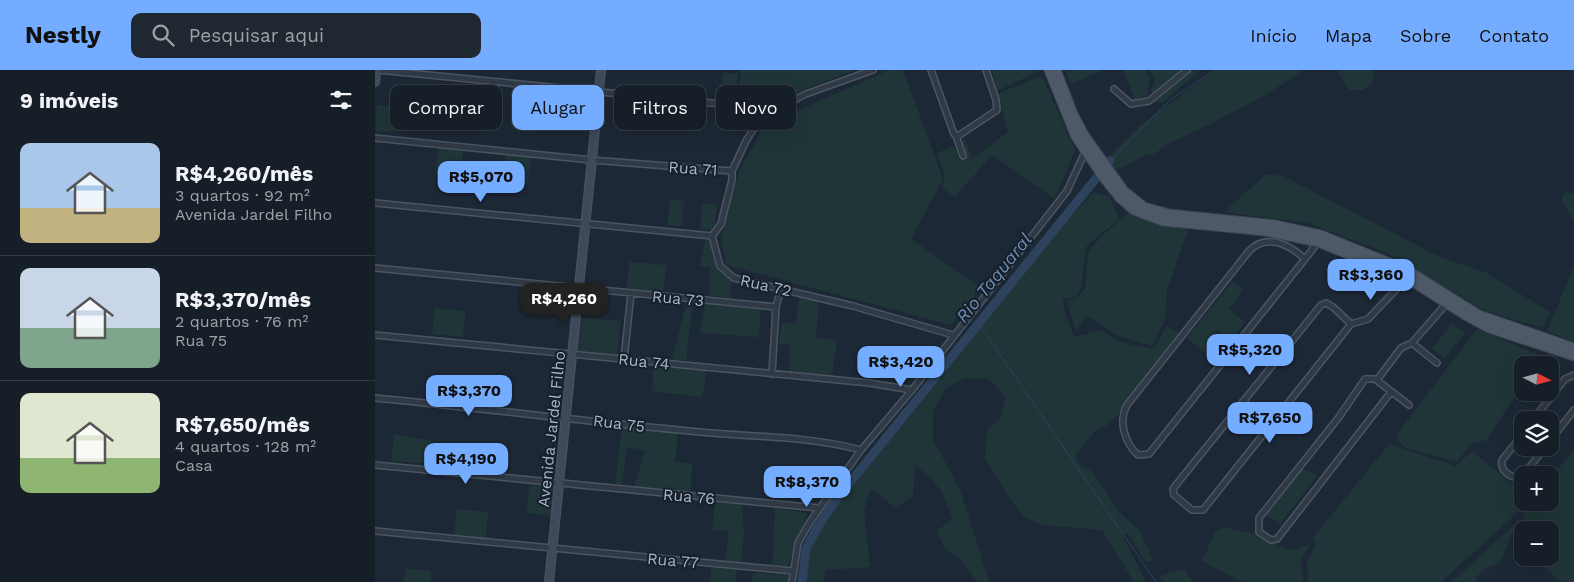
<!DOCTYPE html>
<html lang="pt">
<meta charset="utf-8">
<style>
:root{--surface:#161e28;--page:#1f2730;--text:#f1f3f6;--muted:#9ea2a8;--line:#353c45;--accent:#74adff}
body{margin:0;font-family:"Work Sans",sans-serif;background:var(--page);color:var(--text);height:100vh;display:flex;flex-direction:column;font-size:19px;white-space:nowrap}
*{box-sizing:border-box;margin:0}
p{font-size:16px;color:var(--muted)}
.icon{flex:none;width:28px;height:28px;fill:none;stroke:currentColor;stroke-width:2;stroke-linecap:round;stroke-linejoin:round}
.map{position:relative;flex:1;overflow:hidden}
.drawer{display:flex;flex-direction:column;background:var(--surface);width:375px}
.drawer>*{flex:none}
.banner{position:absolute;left:15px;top:15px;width:475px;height:45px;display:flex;gap:10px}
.needle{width:32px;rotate:96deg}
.buttons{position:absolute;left:1139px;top:286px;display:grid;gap:10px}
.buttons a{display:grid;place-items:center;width:45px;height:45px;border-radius:10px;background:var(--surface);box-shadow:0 5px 20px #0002,0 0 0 1px var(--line);font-size:25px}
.price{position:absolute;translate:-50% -42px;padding:0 11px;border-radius:10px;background:var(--accent);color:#111;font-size:16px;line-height:32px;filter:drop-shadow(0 1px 2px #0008)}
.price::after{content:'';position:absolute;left:50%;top:30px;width:15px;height:11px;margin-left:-8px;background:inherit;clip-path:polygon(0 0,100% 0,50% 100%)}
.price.on{background:#222;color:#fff}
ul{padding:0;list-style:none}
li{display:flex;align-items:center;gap:15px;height:125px;padding:0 20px}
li+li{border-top:1px solid var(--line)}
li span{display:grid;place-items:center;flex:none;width:140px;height:100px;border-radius:10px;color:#555}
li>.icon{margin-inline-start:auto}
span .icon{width:60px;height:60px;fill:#fffc;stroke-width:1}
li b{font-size:21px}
h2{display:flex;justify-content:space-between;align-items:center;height:60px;padding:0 20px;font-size:21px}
.chip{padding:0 18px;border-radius:10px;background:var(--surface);box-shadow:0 5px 20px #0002,0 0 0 1px var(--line);font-size:18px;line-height:45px}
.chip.on{background:var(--accent);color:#111}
header{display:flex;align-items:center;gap:30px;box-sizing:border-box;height:70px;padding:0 25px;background:var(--accent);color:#111}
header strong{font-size:24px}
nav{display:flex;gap:28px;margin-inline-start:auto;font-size:18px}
.search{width:350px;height:45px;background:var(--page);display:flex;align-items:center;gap:12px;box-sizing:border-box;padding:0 18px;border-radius:10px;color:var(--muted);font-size:19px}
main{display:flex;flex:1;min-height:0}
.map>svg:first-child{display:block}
.green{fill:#1f3537}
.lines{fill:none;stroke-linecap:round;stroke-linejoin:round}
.stream{stroke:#2d435d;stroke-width:1}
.river{stroke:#2d435d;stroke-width:9}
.street-casing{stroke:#4b5562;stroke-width:8}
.secondary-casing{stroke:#4b5562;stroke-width:10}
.primary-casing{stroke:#3a4350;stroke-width:11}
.street{stroke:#303a47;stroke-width:5}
.secondary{stroke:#3e495a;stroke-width:8}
.primary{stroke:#4e5967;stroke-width:9}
.labels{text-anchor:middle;stroke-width:4;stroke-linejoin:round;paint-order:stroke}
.street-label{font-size:16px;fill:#aab5c4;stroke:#161f2b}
.water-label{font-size:18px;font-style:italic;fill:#6f8db0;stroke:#161f2b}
</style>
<header>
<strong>Nestly</strong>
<div class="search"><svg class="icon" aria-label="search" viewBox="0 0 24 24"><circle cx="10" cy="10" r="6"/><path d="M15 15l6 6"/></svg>Pesquisar aqui</div>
<nav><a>Início</a><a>Mapa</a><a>Sobre</a><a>Contato</a></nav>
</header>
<main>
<section class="drawer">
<h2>9 imóveis<svg class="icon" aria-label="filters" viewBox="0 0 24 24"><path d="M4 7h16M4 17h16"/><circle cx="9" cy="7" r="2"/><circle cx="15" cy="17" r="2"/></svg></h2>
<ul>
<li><span style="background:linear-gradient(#a9c7e8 65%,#c2b280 0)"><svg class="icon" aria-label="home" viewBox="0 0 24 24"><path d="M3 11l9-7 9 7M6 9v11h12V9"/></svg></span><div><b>R$4,260/mês</b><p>3 quartos · 92 m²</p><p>Avenida Jardel Filho</p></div></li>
<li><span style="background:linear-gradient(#c9d6e8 60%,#7fa58c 0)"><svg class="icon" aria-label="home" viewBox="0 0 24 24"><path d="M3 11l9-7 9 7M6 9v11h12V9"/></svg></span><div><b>R$3,370/mês</b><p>2 quartos · 76 m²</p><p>Rua 75</p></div></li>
<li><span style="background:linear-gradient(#dfe7d0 65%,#8fb573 0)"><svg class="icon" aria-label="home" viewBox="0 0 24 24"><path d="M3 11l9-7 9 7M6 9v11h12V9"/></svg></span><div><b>R$7,650/mês</b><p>4 quartos · 128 m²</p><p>Casa</p></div></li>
</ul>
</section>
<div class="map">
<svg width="1199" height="512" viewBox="0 0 1199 512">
<rect width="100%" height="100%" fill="#1d2836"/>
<path class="green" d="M366 0H480L386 36 363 32Z
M514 0H528L568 109 536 169 606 218 576 255 351 195 346 169 364 101 390 55Z
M617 0H664V1L622 21Z
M690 0H729L696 14Z
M748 0H770L774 8 773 25 760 30Z
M775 0H825L787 33 780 31 776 19 780 10Z
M840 0H929L894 23 830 57 794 73 778 85 773 84 742 100 731 89 766 55Z
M962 0H999L997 13 988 20H974Z
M348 3 363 4 360 30 346 29Z
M667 6 700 80 680 129 617 85 580 127 567 118 570 106 562 83 579 76 585 91 592 90 586 72 590 68 597 89 633 62 622 24Z
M2 35 22 36 19 62 0 61Z
M63 75 88 78 86 106 60 104Z
M130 84 156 86 153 113 129 110Z
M891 104 908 106 1065 187 1110 202 1175 242 1168 258 1111 241 1014 184 933 153 849 142Z
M719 122 735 127 744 149 711 177 706 219 702 227 688 229 689 239 699 267 726 260C743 273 758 276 779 278L791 256 804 263 743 344 732 355 722 359 700 385 704 394 718 402 744 442 764 460 778 489 775 493 768 489 753 464 746 462 771 512H759L727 460 667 455 649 447 637 432 610 388 612 360 626 347 631 327 614 309 590 308 572 317 558 340V369L586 422 614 512H603L586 490 569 478 562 461 577 449C569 421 562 413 540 395L538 426 521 438 496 419 489 440 495 497 451 500 448 512H429L434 480 443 457 612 241 649 202 682 160Z
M1191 122 1199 124V152L1186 128Z
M295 129 309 131 307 156 292 155Z
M327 133 342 135 339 160 325 159Z
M753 143 787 155 813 160 792 220 790 250 777 276 740 265 711 245 701 262 693 236V231C723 223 704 197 716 179 725 166 741 154 753 143Z
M331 169H334L341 196 344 201 357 210 355 228 334 226 335 197 324 196Z
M254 192 292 195 288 222 252 220Z
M1199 196V272L1172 261Z
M857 212 869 219 854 239 870 252 856 271 842 260 834 271 849 283 841 292 812 268Z
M424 224 444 230 441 268 462 270 457 306 414 303 415 275 404 274 406 252 421 254Z
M312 232H318L311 291 297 289Z
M330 234 386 238 384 267 325 263Z
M60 238 91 241 88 267 57 264Z
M207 248 246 251 242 285 203 281Z
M1077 253 1090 263 1069 289 1057 279Z
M1102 259 1169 287 1163 295H1148L1147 317 1111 370 1097 374 1081 392 1031 378 1020 367Z
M278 296 332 300 327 327 277 321Z
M247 356 303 362 300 391 317 394 316 423 259 417 270 381 252 377 247 416 240 415Z
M19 364 58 371 55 394 16 391Z
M1014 374 1081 396 1097 381 1147 422V432L1140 445 1066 512H933L932 492 942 473 937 469Z
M1199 379V512H1185L1161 488H1175V460H1148L1147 473 1146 472 1150 440 1157 433 1175 432V409Z
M927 398 942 406 905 454 890 444Z
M154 415 180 417 177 446 152 443Z
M340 432 367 433 369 465 366 492 349 493 354 462 337 460Z
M400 438 433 443 412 498 397 497Z
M82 439 113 442 111 469 79 466Z
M1141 453 1125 493 1111 498 1101 507 1102 512H1077Z
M850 457 879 464 915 481 936 474 926 489 928 512H867L827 491 841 460Z
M336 497 362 499 361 512H335Z
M31 498 56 501 55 512H29Z
M809 499 818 512H788L783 506Z
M378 503 415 505 414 512H377Z"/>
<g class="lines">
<path class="stream" d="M735 91 794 31 839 0
M604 254 781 512"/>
<path class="river" d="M427 512 431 479 442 458 460 431 735 91"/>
<g class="street-casing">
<path id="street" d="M3 0 366 36 379 40 386 47
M556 0 579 64 583 66 622 40 621 30 611 0
M739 19 756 34 774 31 812 0
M581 66 588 86
M0 68 216 90 357 101
M0 133 337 166
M337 166 345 196 359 208 478 236 578 265
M337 166 346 154 357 110V101L371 71 386 47 431 24 498 0
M930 189C914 174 891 163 874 181L752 335C743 352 750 373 763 385L774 384 930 189 943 172
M0 198 401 237
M976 254 958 237 951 233 946 235 801 415 798 419 799 425 817 440H828L976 254 993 249 1032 208
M0 265 494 313 537 320
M1037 273 1062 293
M249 289 256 224
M397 304 401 237 406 218
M1002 310 1026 278 1037 273 1071 234
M1016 322 902 469 896 470 884 462V448L964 347 990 309H1000L1034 335
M0 328C112 339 224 353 336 363 386 367 438 367 486 380
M868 331 896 356
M1158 350 1190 309 1199 305
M1148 364 1127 390C1125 402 1137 410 1148 406
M1175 371 1199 340
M0 395 444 438
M1148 405 1170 378
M0 461 418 501
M417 512 423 473 435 452 486 380 537 320 692 121 710 82"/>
</g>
<g class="secondary-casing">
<path id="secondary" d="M0 12 1 0
M174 512 226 0"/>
</g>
<g class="primary-casing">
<path id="primary" d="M674 0 701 67 729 108 745 128 759 140 788 151 890 161 943 172 1032 208 1090 245 1114 258 1199 286
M681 0 698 44 709 65 749 121 769 137 794 144 901 155 946 165 1032 200 1104 245 1199 278"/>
</g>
<use href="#street" class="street"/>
<use href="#secondary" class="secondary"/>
<use href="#primary" class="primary"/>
</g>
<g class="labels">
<g class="street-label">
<text transform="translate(318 98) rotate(4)" y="6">Rua 71</text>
<text transform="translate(391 215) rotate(13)" y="6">Rua 72</text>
<text transform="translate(303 228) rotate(5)" y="6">Rua 73</text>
<text transform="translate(269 291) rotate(6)" y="6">Rua 74</text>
<text transform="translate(244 353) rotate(7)" y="6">Rua 75</text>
<text transform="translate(176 359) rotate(-84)" y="6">Avenida Jardel Filho</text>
<text transform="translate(314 426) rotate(5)" y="6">Rua 76</text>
<text transform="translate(298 490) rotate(5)" y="6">Rua 77</text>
</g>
<g class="water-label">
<text transform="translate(619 208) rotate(-51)" y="6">Rio Taquaral</text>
</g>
</g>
</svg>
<div class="buttons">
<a><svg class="needle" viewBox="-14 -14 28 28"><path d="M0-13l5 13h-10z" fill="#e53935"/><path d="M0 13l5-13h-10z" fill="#9ea2a8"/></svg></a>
<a><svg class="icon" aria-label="layers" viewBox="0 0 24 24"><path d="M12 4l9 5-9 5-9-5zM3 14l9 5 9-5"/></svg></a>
<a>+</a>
<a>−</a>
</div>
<b class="price" style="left:106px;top:133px">R$5,070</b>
<b class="price" style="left:996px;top:231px">R$3,360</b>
<b class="price on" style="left:189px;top:255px">R$4,260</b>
<b class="price" style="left:875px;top:306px">R$5,320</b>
<b class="price" style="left:526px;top:318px">R$3,420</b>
<b class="price" style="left:94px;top:347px">R$3,370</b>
<b class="price" style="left:895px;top:374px">R$7,650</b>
<b class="price" style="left:91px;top:415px">R$4,190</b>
<b class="price" style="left:432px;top:438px">R$8,370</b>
<div class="banner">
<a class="chip">Comprar</a>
<a class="chip on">Alugar</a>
<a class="chip">Filtros</a>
<a class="chip">Novo</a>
</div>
</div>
</main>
